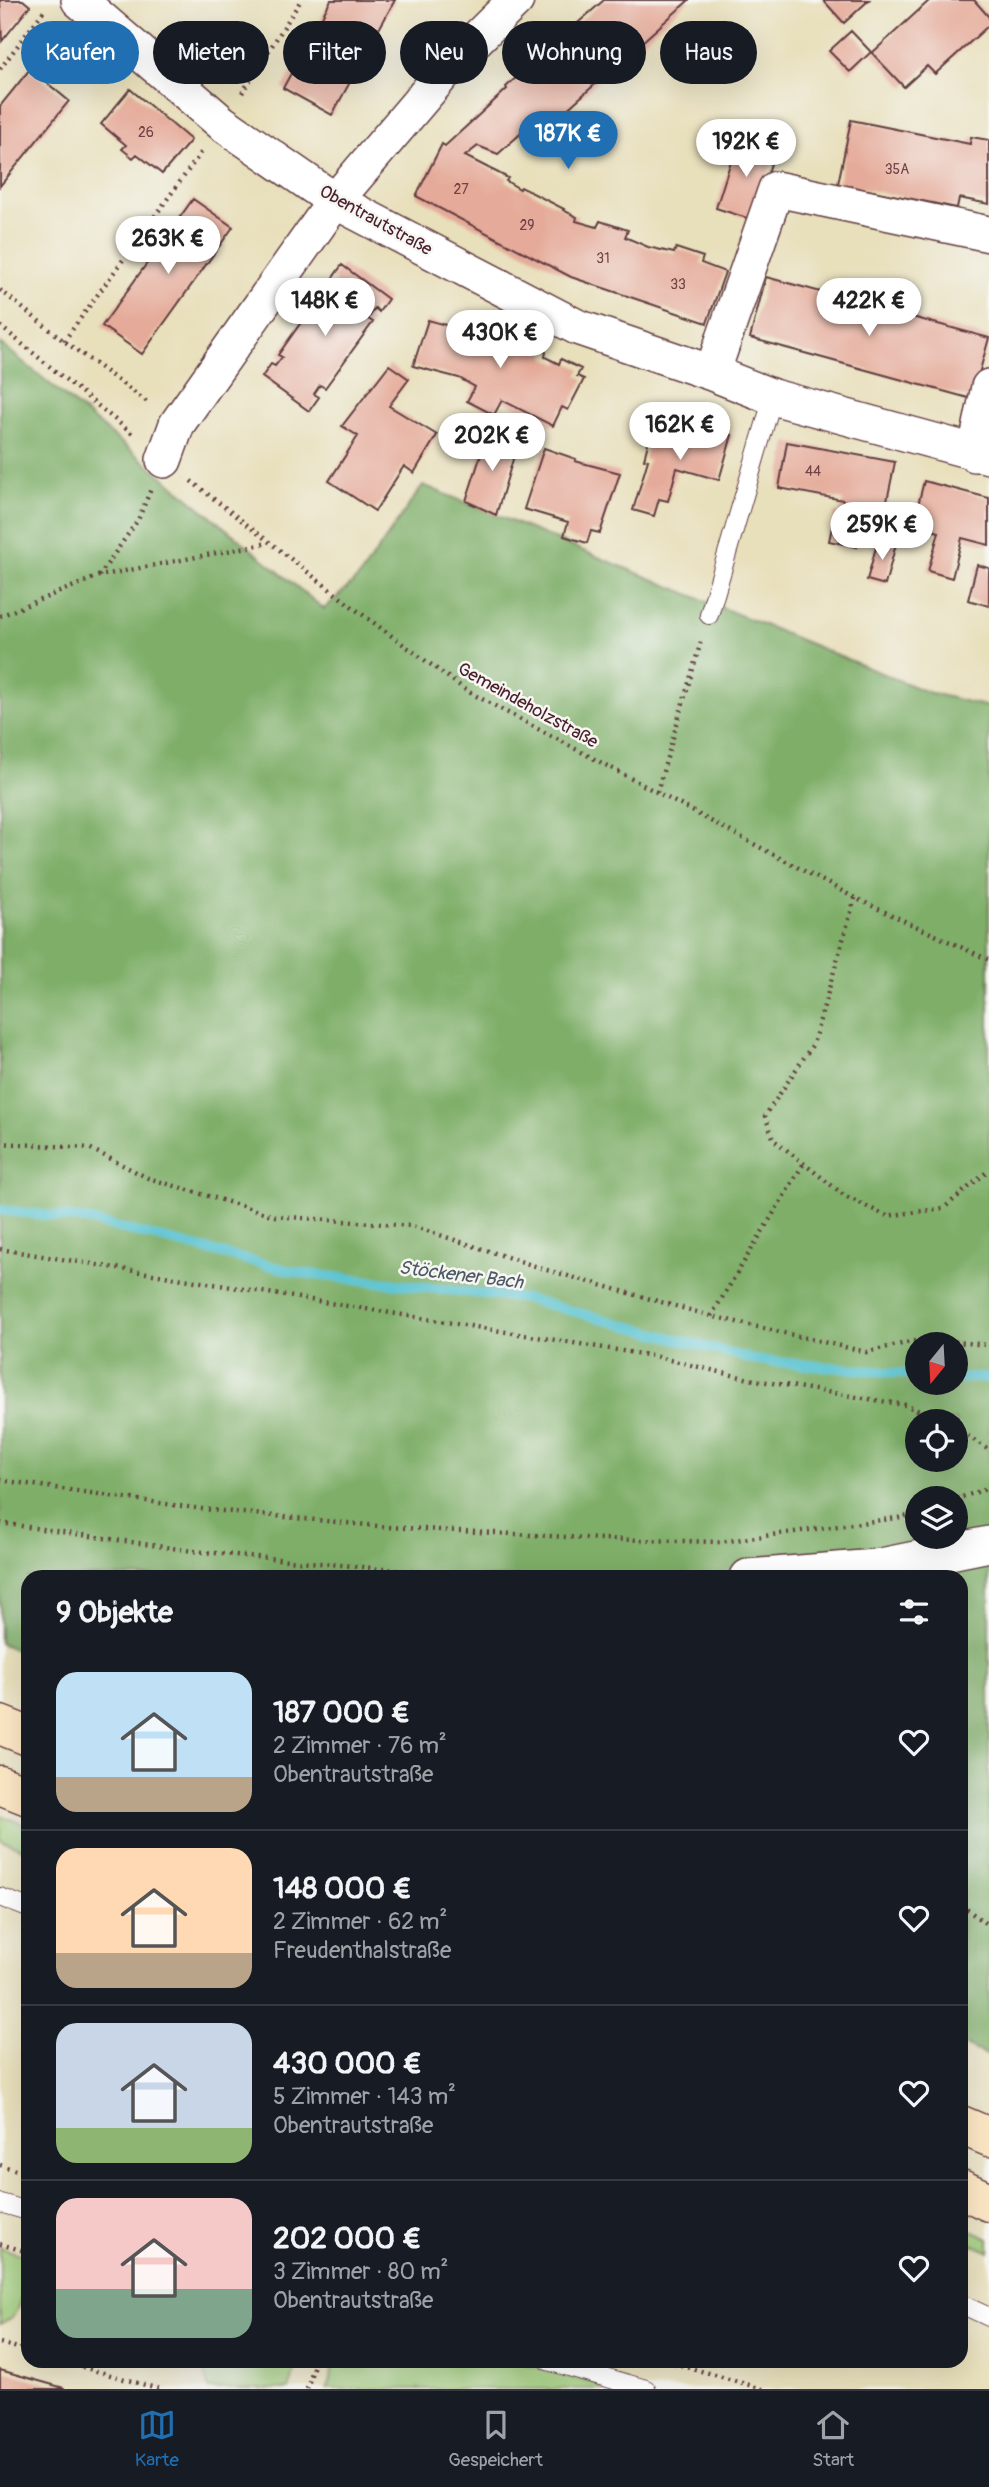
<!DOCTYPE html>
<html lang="de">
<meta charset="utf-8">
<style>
:root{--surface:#171b24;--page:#20242c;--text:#f1f3f6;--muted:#9ea1a6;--line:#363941;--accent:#1f6fb2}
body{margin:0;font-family:Pangolin,sans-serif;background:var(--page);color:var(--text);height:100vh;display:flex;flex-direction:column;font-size:26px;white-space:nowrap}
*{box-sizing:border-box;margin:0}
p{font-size:23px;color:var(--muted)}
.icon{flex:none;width:38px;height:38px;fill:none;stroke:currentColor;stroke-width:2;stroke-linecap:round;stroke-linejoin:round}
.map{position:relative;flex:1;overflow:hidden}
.side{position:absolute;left:21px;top:1570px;width:947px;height:798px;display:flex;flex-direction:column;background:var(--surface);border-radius:21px;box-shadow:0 7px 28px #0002}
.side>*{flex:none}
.top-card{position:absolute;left:21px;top:21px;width:948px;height:63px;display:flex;gap:14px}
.needle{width:46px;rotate:198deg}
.buttons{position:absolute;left:905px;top:1332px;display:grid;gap:14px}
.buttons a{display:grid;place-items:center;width:63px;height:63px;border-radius:50%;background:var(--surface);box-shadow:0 7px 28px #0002;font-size:35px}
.price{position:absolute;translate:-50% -60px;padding:0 16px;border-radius:24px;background:#fff;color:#222;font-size:23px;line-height:46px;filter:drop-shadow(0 2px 4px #0008)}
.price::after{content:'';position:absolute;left:50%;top:42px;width:21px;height:16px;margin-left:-10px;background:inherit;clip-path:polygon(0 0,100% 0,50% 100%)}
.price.current{background:var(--accent);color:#fff}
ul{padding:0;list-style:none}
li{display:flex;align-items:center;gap:21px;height:175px;padding:0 35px}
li+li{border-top:2px solid var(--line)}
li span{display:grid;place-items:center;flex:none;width:196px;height:140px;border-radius:21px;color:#555}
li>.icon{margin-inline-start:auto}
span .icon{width:84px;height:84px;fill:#fffc;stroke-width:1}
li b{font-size:30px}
h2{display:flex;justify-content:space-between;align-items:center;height:84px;padding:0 35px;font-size:30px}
.pill{padding:0 24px;border-radius:32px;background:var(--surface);box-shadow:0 7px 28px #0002;font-size:24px;line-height:63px}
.pill.current{background:var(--accent);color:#fff}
.menu{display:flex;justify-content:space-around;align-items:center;height:98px;border-top:2px solid var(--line);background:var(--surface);font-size:19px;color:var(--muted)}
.menu a{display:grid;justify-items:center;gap:4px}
.menu .current{color:var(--accent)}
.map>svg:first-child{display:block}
.green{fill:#9dca77;stroke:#747451;stroke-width:2}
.forest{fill:#7eae68;stroke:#64664a;stroke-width:2;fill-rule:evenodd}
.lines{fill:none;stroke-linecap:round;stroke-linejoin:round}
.stream{stroke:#58c3d1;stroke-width:10}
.building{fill:#e5aa99}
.service-casing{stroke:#623c41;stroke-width:20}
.minor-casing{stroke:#623c41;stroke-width:38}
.secondary-casing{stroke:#623c41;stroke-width:41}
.path{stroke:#623c41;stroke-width:4.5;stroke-dasharray:2 5;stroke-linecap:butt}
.service{stroke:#fff;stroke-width:18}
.minor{stroke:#fff;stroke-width:35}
.secondary{stroke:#fbe6c4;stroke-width:38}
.labels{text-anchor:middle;stroke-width:5;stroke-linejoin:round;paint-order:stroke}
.number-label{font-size:14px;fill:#714246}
.street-label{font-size:18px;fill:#4a1f2b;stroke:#f6f6f2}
.water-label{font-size:19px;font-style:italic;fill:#4f5865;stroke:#f6f6f2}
</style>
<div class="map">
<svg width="989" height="2389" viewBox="0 0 989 2389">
<rect width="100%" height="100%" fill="#f6f6f2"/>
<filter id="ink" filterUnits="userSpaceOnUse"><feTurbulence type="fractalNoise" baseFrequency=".0143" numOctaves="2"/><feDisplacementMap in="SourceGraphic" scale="14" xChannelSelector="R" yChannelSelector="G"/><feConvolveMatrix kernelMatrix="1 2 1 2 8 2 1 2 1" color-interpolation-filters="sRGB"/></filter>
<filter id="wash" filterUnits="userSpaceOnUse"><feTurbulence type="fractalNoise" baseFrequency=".00686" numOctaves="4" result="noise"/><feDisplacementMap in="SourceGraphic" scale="28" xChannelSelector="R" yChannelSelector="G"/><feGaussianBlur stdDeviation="1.57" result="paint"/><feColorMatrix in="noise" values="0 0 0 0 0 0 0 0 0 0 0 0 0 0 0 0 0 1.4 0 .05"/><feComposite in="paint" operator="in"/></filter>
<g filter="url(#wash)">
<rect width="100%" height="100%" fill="#e8dfbb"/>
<path class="green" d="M0 1815 28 1826V1851L0 1840Z
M961 2226 989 2239V2252L961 2239Z
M0 2248 28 2256C28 2271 22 2308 11 2318 10 2319 1 2323 0 2324Z
M200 2361H298L289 2389H209Z
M335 2361H516L617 2389H327Z"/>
<path class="forest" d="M0 343 324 609 359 577 423 485 927 692 989 707V2056L961 2043V1577H28V1655L0 1643ZM917 1344H956V1382H917ZM917 1421H956V1460H917ZM917 1498H956V1536H917Z"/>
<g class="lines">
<path class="stream" d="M0 1210 87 1220 300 1273 527 1299 755 1360 917 1375
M956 1378H989"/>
</g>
<g id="blocks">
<path class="building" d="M0 0H23L30 6 2 41Z
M331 0H395L332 115 283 88Z
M604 0H689L544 130 536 120 498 154 478 146 465 156 508 178 506 181 520 189 521 187 564 209 563 210 577 217 576 221 597 227 600 221 628 230 625 237 648 247 674 253 676 248 703 257 701 263 725 272 707 323 571 277 416 196 442 144 445 146 507 89 506 87 522 72Z
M823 0H869L844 23Z
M930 0H974L989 17V25L935 74 927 66 904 87 872 53Z
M851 31 871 52 850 72 829 51Z
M30 69 69 101 0 186V106Z
M130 89 191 140 162 174 137 154 133 158 122 149 126 145 101 124Z
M851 120 970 144 971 137 989 140V204L959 198 957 208 838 184Z
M738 139 775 151 753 220 716 208Z
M193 199 233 227 142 354 102 326Z
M342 265 388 299 379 312 375 308 368 319 373 322 325 388 320 385 314 394 319 397 309 411 262 377 271 364 275 366 282 357 278 355 326 287 329 290 336 281 332 279Z
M766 277 989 338 972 399 750 338Z
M428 320 477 334 485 320 520 340 521 339 546 352 545 357 559 364 561 359 581 369 577 376 584 379 568 410 562 407 553 426 502 400 494 415 467 401 475 387 459 378 413 366Z
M389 365 409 379 389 406 437 435 414 473 404 466 375 511 329 481 358 436 342 426Z
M684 422 732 435 719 480 677 468 668 501 659 499 654 516 633 510 648 460 644 459 651 432 679 440Z
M488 433 518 443 496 515 466 501Z
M787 442 895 462 882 525 862 521 857 547 829 541 835 513 840 514 843 500 779 488Z
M544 448 576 459 575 461 620 473 600 533 591 531 587 543 564 536 568 522 524 509Z
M924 481 989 498V545L962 538 952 578 928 571 939 532 913 525Z
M878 540 896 544 885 585 867 580Z
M977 565 989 568V606L968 600Z
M0 2370 64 2388V2389H0Z"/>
</g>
</g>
<g filter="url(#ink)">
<use href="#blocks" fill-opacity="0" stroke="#623c41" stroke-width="2"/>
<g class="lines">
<g class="service-casing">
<path id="service" d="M709 615 773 397
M0 1897 28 1908
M0 2203 28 2211
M961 2304 989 2317
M548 2361 646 2389"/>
</g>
<g class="minor-casing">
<path id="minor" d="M79 0 222 123 335 201 577 327 712 373 773 397 989 456
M712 373 776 189 989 234
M975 454 989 387
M164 460 177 424 335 201 454 61 516 0
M748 1577 876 1567 989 1544"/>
</g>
<g class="secondary-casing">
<path id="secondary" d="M0 1725 28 1736
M0 1785 28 1796
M961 2125 989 2137
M961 2189 989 2202"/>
</g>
<path class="path" d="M0 69 46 8
M242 93 301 0
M0 290 64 341 150 404
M0 326 135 436
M64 341 203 150
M191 481 359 612 467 691 855 898 989 960
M99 576 138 520 151 489
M0 616 99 576 268 543
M657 792 702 638
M855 898 813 1044 765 1116 774 1140 845 1196 887 1216 944 1208 989 1170
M0 1143 89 1148 148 1178 275 1216 412 1226 547 1270 711 1316 866 1352 924 1339 989 1345
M0 1249 653 1356 749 1379 905 1405 944 1421
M711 1316 804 1163
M956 1428 989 1450
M0 1480 202 1509 388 1527 602 1539 720 1542 904 1517 917 1512
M956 1499 989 1488
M0 1523 193 1551 468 1577
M961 1905 989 1926
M0 2165 28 2174
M0 2244 28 2252
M0 2343 28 2351
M21 2349 28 2324
M62 2361 159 2389
M667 2361 763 2389
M307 2389 315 2361"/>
<use href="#service" class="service"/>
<use href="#minor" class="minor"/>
<use href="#secondary" class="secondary"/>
</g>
</g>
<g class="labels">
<g class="number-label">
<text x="146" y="137">26</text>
<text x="897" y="174">35A</text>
<text x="461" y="194">27</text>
<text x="527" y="230">29</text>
<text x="603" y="263">31</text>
<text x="678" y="289">33</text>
<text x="813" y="476">44</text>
</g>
<g class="street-label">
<text transform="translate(376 220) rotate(29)" y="6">Obentrautstraße</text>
<text transform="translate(528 705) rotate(29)" y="6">Gemeindeholzstraße</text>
</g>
<g class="water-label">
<text transform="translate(461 1274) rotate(7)" y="7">Stöckener Bach</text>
</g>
</g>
</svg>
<div class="buttons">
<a><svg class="needle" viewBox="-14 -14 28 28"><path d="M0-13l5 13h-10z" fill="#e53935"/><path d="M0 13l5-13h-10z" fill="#9ea1a6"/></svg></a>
<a><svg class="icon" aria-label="locate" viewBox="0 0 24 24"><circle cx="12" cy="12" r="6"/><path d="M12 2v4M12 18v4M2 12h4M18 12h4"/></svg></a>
<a><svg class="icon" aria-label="layers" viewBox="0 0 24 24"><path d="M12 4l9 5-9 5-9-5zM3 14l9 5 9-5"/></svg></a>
</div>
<b class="price current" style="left:568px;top:171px">187K €</b>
<b class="price" style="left:746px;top:179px">192K €</b>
<b class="price" style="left:168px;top:276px">263K €</b>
<b class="price" style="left:325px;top:338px">148K €</b>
<b class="price" style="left:869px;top:338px">422K €</b>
<b class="price" style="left:500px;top:370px">430K €</b>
<b class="price" style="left:680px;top:462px">162K €</b>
<b class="price" style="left:492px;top:473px">202K €</b>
<b class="price" style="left:882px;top:562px">259K €</b>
<div class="top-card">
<a class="pill current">Kaufen</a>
<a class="pill">Mieten</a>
<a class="pill">Filter</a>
<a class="pill">Neu</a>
<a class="pill">Wohnung</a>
<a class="pill">Haus</a>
</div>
<section class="side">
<h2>9 Objekte<svg class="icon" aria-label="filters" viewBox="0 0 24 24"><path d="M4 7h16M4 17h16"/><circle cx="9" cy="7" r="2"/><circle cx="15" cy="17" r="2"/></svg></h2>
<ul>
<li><span style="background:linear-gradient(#bfe0f5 75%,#b9a48a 0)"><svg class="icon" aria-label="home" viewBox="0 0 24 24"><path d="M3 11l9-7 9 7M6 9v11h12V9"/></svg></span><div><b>187 000 €</b><p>2 Zimmer · 76 m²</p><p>Obentrautstraße</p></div><svg class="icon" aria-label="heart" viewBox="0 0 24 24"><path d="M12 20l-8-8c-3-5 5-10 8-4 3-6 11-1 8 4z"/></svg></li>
<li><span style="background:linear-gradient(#ffd9b3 75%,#b9a48a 0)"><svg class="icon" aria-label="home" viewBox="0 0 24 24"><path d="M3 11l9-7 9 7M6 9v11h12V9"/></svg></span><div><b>148 000 €</b><p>2 Zimmer · 62 m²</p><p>Freudenthalstraße</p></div><svg class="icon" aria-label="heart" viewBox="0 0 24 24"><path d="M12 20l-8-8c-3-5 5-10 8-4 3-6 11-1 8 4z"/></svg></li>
<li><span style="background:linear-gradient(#c9d6e8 75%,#8fb573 0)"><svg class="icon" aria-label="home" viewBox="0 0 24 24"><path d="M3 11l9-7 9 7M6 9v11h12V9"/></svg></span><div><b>430 000 €</b><p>5 Zimmer · 143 m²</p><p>Obentrautstraße</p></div><svg class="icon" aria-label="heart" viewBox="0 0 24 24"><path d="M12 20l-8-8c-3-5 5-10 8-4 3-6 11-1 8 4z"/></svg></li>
<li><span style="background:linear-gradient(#f6c9c9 65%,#7fa58c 0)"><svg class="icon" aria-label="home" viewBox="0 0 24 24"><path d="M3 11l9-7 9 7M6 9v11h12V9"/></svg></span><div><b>202 000 €</b><p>3 Zimmer · 80 m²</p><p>Obentrautstraße</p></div><svg class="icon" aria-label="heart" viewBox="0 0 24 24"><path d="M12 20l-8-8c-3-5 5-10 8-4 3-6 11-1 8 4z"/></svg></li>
</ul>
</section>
</div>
<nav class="menu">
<a class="current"><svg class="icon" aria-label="map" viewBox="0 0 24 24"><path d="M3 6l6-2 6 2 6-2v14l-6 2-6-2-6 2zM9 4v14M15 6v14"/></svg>Karte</a>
<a><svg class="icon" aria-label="saved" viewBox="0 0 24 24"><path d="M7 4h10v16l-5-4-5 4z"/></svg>Gespeichert</a>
<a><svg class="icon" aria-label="home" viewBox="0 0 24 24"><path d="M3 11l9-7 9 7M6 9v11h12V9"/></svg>Start</a>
</nav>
